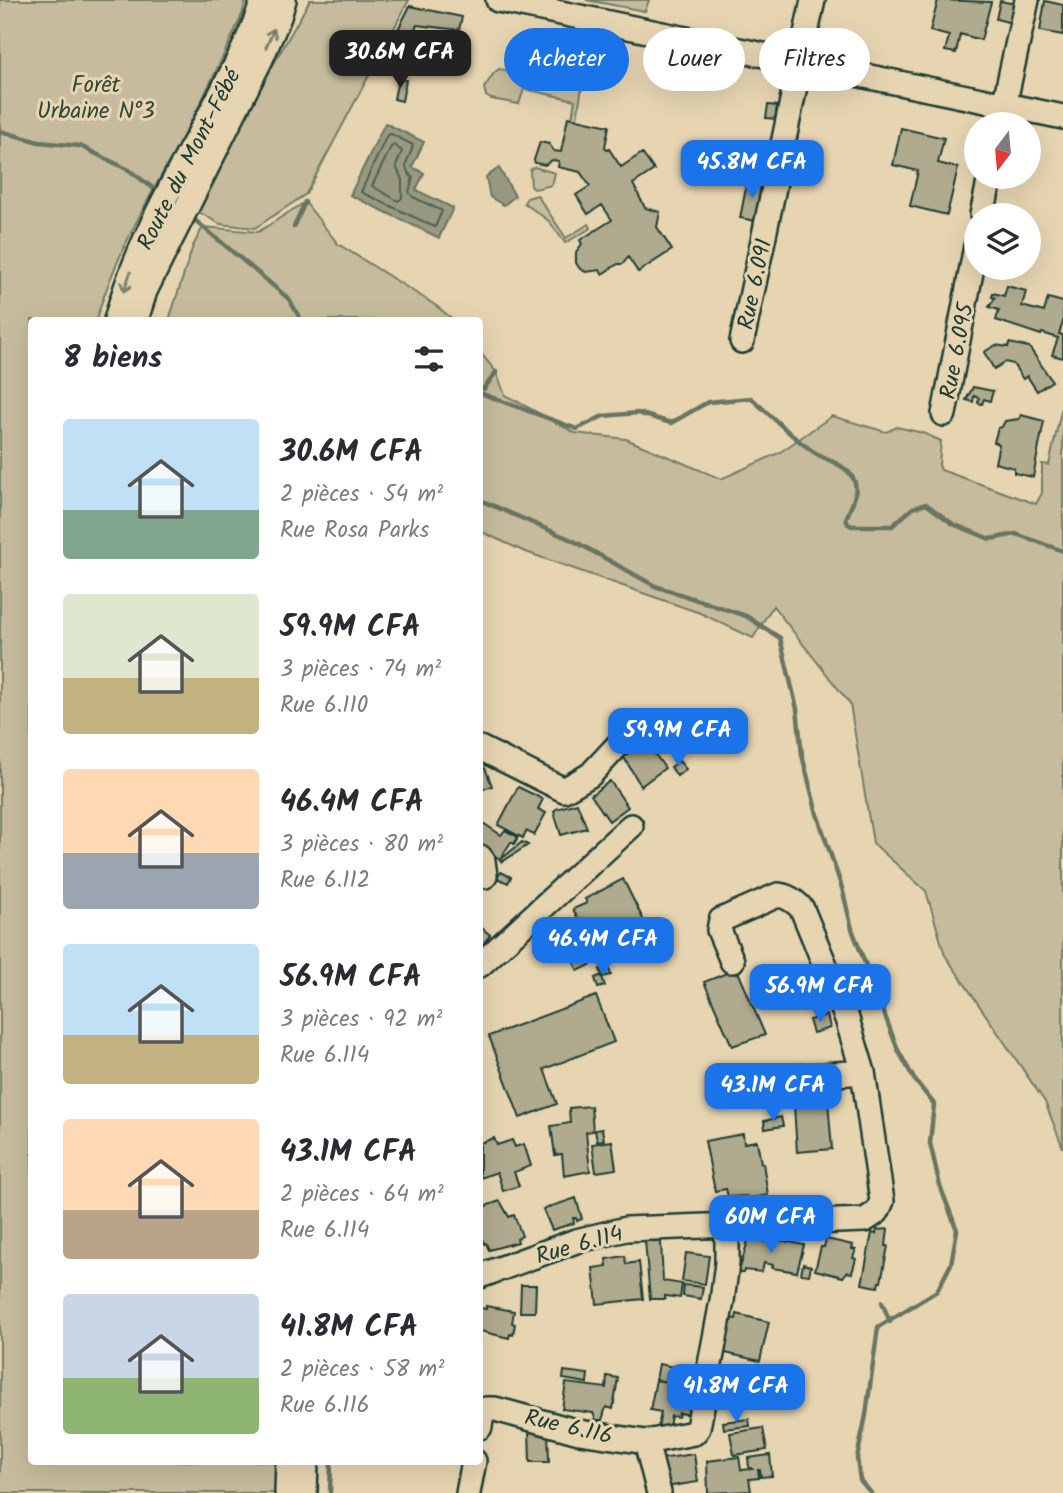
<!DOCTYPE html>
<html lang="fr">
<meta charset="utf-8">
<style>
:root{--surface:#fff;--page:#f2f2f3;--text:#2b2b33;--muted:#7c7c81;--accent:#1a73e8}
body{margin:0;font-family:Kalam,sans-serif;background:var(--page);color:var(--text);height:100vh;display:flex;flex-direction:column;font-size:26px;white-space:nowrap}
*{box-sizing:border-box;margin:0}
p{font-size:23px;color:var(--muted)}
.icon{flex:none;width:38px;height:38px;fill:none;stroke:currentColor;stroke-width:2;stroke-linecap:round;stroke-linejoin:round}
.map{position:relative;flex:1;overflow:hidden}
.drawer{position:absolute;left:28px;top:317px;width:455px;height:1148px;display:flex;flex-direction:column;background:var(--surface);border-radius:7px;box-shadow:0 7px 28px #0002}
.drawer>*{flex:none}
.top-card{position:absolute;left:504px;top:28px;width:453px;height:63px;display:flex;gap:14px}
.needle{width:46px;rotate:196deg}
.buttons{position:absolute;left:964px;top:112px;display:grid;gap:14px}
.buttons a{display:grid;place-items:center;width:77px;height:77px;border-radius:50%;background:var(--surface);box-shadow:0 7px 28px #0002;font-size:35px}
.price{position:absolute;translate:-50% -60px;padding:0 16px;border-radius:14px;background:var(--accent);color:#fff;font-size:23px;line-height:46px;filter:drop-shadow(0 2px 4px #0008)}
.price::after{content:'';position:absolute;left:50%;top:42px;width:21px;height:16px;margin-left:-10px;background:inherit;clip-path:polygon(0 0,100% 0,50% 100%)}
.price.on{background:#222;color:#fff}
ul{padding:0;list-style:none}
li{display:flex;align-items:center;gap:21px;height:175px;padding:0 35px}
li span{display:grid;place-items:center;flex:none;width:196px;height:140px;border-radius:7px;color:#555}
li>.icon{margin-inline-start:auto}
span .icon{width:84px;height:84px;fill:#fffc;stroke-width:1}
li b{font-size:30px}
h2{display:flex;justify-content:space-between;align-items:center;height:84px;padding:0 35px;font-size:30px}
.chip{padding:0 24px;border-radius:32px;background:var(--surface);box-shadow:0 7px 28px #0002;font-size:24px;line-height:63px}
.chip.on{background:var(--accent);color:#fff}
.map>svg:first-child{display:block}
.green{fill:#c6bc9d;stroke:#727c68;stroke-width:2}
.water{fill:#989980;stroke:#687462;stroke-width:2}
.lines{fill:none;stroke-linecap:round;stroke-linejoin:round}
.shore{stroke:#4f6252;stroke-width:2}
.stream{stroke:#687462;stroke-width:4.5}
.building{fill:#b0ab8f;stroke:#1f3d34;stroke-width:2}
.minor-casing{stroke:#1f3d34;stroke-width:28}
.minor{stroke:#e7d5b2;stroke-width:23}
.oneway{stroke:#79816d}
.labels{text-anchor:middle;stroke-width:6;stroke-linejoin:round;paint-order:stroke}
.park-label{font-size:23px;fill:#304a3e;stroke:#e7d5b2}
.street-label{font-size:23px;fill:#1f3d34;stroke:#e7d5b2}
</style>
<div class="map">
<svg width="1063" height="1493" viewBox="0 0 1063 1493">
<rect width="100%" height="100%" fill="#e7d5b2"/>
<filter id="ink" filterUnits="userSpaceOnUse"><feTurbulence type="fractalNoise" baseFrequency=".0143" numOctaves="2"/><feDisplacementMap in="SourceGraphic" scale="14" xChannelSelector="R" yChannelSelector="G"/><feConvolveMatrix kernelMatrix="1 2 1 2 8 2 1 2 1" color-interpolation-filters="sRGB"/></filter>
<g filter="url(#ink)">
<path class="green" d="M0 0H246L242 15C222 59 202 103 178 146 146 202 115 257 96 320H32V1461H275V1493H0Z
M310 0H409L306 194 255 228 220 224 192 208Z
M586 0H649L645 11Z
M499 69 581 84 582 87 577 118H572L575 100 524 89 519 104 491 99 486 96 484 88 494 73Z
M534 167 555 173 552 185 535 189 531 187 530 170Z
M537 195 566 238 589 224 591 228 565 243 549 221 524 203 527 198Z
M305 202 338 244 435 305 454 320H169L193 246 203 227 258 232Z
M480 352 496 372 505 395 575 433 626 439 721 479 779 453 832 416 886 432 897 427 923 433 941 441 939 465 941 470 1036 504 1042 493V464L1049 465 1063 402V1148L1045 1102 945 955 926 891 873 843 850 704 773 606 753 638 700 613 523 551 480 531Z"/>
<path class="water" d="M385 123 424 142 412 167 424 173 416 190 453 208 439 238 350 195Z
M499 168 515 196 504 205 490 197 486 177Z"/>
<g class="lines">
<path class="shore" d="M391 134 413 145C410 161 399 164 413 178L409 192 413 197 442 211 435 227 361 192 387 135Z
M394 145 402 151 396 166 402 180V198L398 201 372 186 391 147Z"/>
<path class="stream" d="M0 131 39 142 80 146 129 170 158 192
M190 216 289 299 301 320
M294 227 305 202
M480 390 481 387 484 389 496 372
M480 393 577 429 603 416 638 413 671 423 708 402 751 398C773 417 793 439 817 454 831 462 850 466 855 483 858 495 850 508 846 519L848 524 852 526H892L913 508 926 504 953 524 990 539 1016 534 1063 551
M480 500 574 541 655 586 746 616 780 638 797 709 802 755 817 814 842 888 852 929 898 1050 914 1079 934 1104 930 1143 940 1186 957 1230 951 1264 937 1291 878 1327 866 1415 857 1458 860 1480 871 1493
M882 1302 890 1322
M330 1493 331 1461"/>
</g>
<path class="building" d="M938 0 991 2 981 40 960 34 956 53 945 51 949 36 930 31Z
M1000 1 1016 4 1012 23 996 19Z
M1045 1 1063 5V35L1040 31Z
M410 6 462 17 459 30 417 25 402 55 389 47Z
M583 41 627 50 623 67 580 59Z
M398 79 406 80 402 101 394 99Z
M768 105 777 106 775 119 766 118Z
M568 117 609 126 605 147 607 150 609 149 621 167 642 153 654 170 633 184 645 208 660 212 657 227 672 250 638 272 628 257 623 264H618L602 274 600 270 586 272 580 269 576 263V252L582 244 580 240 612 220 602 205 588 214 576 195 590 186 580 172 558 167 559 161 552 160 545 165 535 163 534 160 540 142 549 144 554 151 561 152Z
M901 128 944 138 938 163 958 168 947 215 910 206 918 171 893 165Z
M748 178 764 182 756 221 740 218Z
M1007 286 1026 291 1022 306 1044 312 1048 298 1063 302V322L1059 334 1063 335V358L1052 355 1058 338 1042 333 1041 335 996 320 999 310 989 307 995 298 992 297 993 293 1004 296Z
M1009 343 1029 347 1052 381 1037 391 1027 376 1023 379 1013 364 1005 362 994 369 984 352 996 345 1008 347Z
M973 387 993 391 990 401 984 399 982 404 978 403 979 398 974 396 973 402 966 400Z
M1021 415 1044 421 1033 477 1014 473V468L995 463 999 444 994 442 998 428 1002 427 1005 421 1019 419Z
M641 735 665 768 641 786 620 751Z
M679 761 686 769 677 776 671 767Z
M485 768 492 786 481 790 480 796V770Z
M610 781 628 807 609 821 591 795Z
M518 787 543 799 538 809 546 813 534 835 526 831 523 838 498 825Z
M577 803 587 828 561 835 554 812 556 809Z
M480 821 501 835 505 830 518 837 514 844 511 842 500 859 481 847 480 848Z
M522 842 528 845 502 862 500 860Z
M501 872 511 877 508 883 497 878Z
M623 879 651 935 578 971 561 937 582 927 573 909 587 903 585 899Z
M482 928 490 935 480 948V931Z
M608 966 611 975 602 977 605 986 598 988 595 978 602 975 600 969Z
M737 969 765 1035 732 1046 704 982Z
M596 996 614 1042 544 1069 557 1104 520 1118 489 1036Z
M827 1015 830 1028 813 1033 809 1020Z
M810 1089V1102L828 1101 832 1149 797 1152 793 1090Z
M591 1106 593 1131 586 1132 590 1171 564 1176 562 1154 555 1155 551 1126 570 1123 569 1108Z
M781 1117 783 1126 765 1129 764 1121Z
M602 1129 604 1140 597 1141 595 1130Z
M743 1134 744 1143 757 1141 761 1163H763L768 1195 747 1199 746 1196 728 1197 726 1189 715 1191 705 1141Z
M494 1138 497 1145 512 1140 515 1147 524 1144 531 1166 514 1172 519 1186 503 1191 497 1172 480 1178V1143Z
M612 1141 616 1169 596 1172 592 1144Z
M576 1198 582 1219 577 1221 576 1218H573L574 1223 552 1230 543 1209Z
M500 1201 509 1217 514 1215 522 1236 517 1239 518 1242 489 1250 486 1243 484 1244 481 1237 480 1238V1208Z
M888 1229 886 1246H888L881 1282H879L878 1287 862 1284 872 1233 876 1234 877 1230Z
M749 1237 769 1242 770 1238 804 1245 797 1272 772 1268 773 1265 764 1263 762 1272 744 1270 743 1273H734L735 1268H740Z
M826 1239 853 1245 852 1249 856 1250 853 1258 856 1259 852 1273 847 1272 843 1277 815 1270 821 1247H824Z
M645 1240 661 1242 663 1281 682 1284 680 1298 665 1296V1299H650Z
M686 1253 709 1256 705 1284 682 1281Z
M625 1256 626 1264 639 1262 643 1299 597 1304 593 1268 607 1266 606 1259Z
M803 1264 811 1266 809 1275 801 1274Z
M521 1285H536L535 1312H520Z
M684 1285 703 1287 701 1299 683 1296Z
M486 1306 514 1311 512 1323 515 1324 513 1335 510 1334 509 1338 480 1331V1308L486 1309Z
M737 1314 769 1322 760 1361 721 1352 729 1318 736 1319Z
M659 1364 674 1367 672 1375 669 1374 667 1382 656 1380Z
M564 1371 588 1374 587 1383 563 1379Z
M607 1376 618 1378 613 1409 606 1407 602 1420H596L593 1413 562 1409 566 1383 606 1388Z
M656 1380 692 1387 690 1400 694 1401 691 1415 679 1413 678 1417 671 1416 669 1426 658 1428 661 1412 650 1410Z
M749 1419 750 1426 724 1429 723 1422Z
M763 1428 767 1450 734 1455 730 1433Z
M548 1429 549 1462H530L529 1430Z
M694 1454 698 1482 665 1487 660 1459Z
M770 1455 772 1476 761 1477 760 1470H758L759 1478 749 1479 751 1491 708 1493 707 1461 739 1457 741 1470 752 1469 749 1467 748 1458Z"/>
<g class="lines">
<g class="minor-casing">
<path id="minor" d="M498 0 1063 117
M1000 124 1027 0
M982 215 990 177
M116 320C136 245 177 175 214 107 232 72 251 38 263 0
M136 320 145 291 261 59 279 17 284 0
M742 341 813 0
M944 414 976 246
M480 748 564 790 590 775 619 744
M480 857 483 861 485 876
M732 961 719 930 721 920 778 895C788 896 795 901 802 909L847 1019 863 1072
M480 965 631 826
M480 1276 576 1241 626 1229 865 1220 877 1212 882 1201 863 1072 783 1078
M480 1427 482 1412 486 1409H495L579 1432 646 1442 659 1493
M646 1442 694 1433 698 1428 722 1301 727 1263V1226
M287 1493 288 1461
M305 1493 306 1461
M468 1493 474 1461"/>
</g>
<use href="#minor" class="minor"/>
</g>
<defs><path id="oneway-shaft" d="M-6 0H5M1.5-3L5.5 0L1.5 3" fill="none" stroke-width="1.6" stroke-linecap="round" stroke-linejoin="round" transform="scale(1.75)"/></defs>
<g class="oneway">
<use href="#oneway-shaft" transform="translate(270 38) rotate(-66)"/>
<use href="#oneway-shaft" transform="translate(127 282) rotate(110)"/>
</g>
</g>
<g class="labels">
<g class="park-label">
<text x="96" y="92">Forêt<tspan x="96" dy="26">Urbaine N°3</tspan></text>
</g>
<g class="street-label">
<text transform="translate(188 159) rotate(-63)" y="8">Route du Mont-Fébé</text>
<text transform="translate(754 284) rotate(-78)" y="8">Rue 6.091</text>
<text transform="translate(956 351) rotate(-79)" y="8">Rue 6.095</text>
<text transform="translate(579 1244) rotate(-16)" y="8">Rue 6.114</text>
<text transform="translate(569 1426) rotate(13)" y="8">Rue 6.116</text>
</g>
</g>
</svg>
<div class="buttons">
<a><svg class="needle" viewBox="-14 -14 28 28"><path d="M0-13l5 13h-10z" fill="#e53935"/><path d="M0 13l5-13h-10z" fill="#7c7c81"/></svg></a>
<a><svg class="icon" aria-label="layers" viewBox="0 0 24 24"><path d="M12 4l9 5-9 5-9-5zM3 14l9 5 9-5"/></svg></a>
</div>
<b class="price on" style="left:400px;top:90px">30.6M CFA</b>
<b class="price" style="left:752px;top:200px">45.8M CFA</b>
<b class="price" style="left:678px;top:768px">59.9M CFA</b>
<b class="price" style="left:603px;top:977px">46.4M CFA</b>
<b class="price" style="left:820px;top:1024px">56.9M CFA</b>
<b class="price" style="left:773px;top:1123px">43.1M CFA</b>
<b class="price" style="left:771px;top:1255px">60M CFA</b>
<b class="price" style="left:736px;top:1424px">41.8M CFA</b>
<div class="top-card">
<a class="chip on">Acheter</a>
<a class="chip">Louer</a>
<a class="chip">Filtres</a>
</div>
<section class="drawer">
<h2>8 biens<svg class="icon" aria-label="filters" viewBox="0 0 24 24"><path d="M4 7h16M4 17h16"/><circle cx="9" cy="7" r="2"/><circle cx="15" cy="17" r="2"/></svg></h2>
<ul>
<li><span style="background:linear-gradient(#bfe0f5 65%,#7fa58c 0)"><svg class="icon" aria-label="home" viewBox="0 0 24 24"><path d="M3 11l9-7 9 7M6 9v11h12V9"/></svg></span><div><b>30.6M CFA</b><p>2 pièces · 54 m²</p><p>Rue Rosa Parks</p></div></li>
<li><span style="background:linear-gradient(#dfe7d0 60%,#c2b280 0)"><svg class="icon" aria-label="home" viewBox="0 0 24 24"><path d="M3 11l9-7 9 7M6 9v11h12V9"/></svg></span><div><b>59.9M CFA</b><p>3 pièces · 74 m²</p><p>Rue 6.110</p></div></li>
<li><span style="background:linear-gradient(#ffd9b3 60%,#9aa5b1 0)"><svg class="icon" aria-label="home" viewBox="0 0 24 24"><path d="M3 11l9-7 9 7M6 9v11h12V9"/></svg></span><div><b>46.4M CFA</b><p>3 pièces · 80 m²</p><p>Rue 6.112</p></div></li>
<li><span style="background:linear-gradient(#bfe0f5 65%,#c2b280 0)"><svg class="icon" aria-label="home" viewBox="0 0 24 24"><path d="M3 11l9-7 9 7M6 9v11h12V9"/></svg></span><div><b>56.9M CFA</b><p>3 pièces · 92 m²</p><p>Rue 6.114</p></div></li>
<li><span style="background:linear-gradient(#ffd9b3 65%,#b9a48a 0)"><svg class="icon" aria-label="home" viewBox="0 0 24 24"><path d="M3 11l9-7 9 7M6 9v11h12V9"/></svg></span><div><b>43.1M CFA</b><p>2 pièces · 64 m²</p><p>Rue 6.114</p></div></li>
<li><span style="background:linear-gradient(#c9d6e8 60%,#8fb573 0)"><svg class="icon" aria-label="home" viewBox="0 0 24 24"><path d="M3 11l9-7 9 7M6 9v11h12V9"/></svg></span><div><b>41.8M CFA</b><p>2 pièces · 58 m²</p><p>Rue 6.116</p></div></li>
</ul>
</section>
</div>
